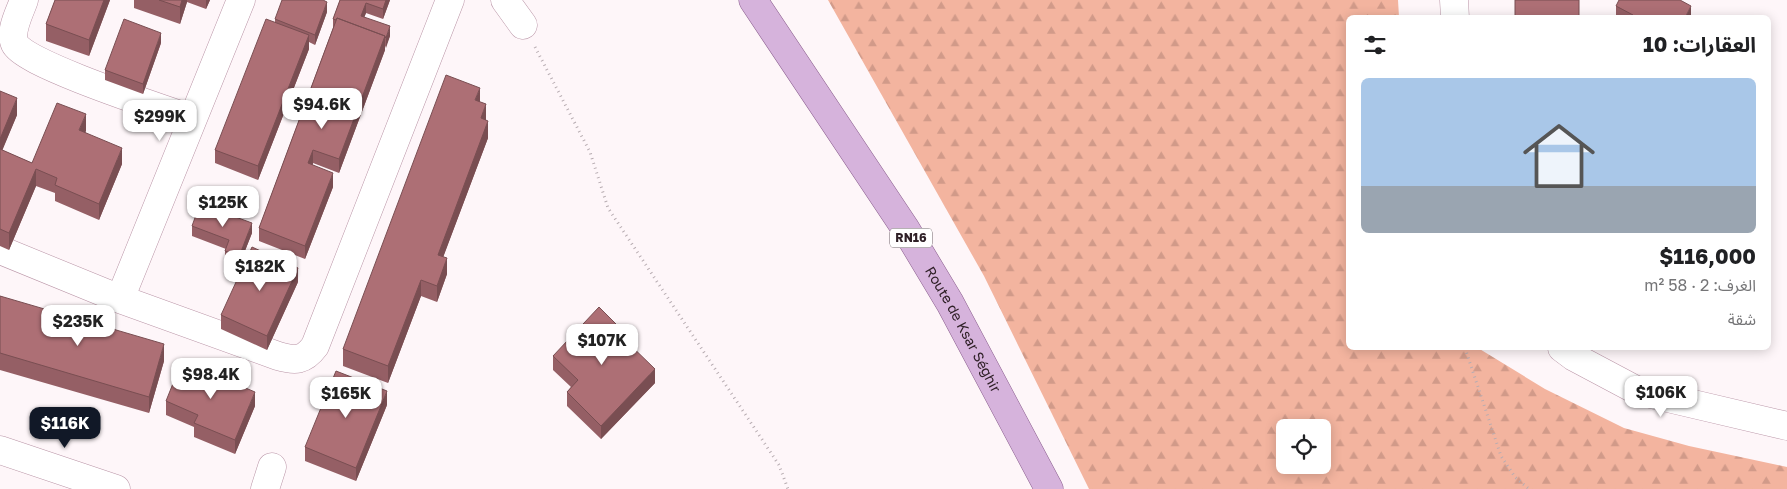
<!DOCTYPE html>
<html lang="ar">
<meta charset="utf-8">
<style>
:root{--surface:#fff;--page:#f6f6f6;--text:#202124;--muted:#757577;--accent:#111827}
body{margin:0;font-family:"Golos Text","Noto Sans Arabic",sans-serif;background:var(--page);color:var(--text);direction:rtl;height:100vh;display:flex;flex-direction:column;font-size:19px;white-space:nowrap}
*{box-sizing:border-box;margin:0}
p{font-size:16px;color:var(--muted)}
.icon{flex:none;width:28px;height:28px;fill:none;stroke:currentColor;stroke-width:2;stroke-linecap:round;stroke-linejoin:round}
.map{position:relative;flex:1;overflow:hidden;direction:ltr}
.drawer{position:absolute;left:1346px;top:15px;width:425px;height:335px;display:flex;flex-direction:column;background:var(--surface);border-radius:8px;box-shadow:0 2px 12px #0003;direction:rtl}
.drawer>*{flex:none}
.controls{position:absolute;left:1276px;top:419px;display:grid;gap:10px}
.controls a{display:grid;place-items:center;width:55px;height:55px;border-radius:8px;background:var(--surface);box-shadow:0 2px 12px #0003;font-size:25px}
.price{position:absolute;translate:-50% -42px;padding:0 11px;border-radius:10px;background:#fff;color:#222;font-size:16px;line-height:32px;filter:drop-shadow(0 1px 2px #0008)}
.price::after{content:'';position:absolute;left:50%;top:30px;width:15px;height:11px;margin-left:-8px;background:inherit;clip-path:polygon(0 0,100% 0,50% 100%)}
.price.selected{background:var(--accent);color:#fff}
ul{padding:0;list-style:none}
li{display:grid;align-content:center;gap:10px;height:265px;padding:0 15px}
li span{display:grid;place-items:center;height:155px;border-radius:8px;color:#555}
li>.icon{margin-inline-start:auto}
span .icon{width:90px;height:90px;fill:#fffc;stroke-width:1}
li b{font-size:21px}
h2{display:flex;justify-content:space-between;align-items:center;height:60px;padding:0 15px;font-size:21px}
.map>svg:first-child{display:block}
.forest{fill:url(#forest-firs);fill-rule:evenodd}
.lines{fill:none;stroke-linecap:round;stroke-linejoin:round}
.street-casing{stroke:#ba95a7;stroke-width:29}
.primary-casing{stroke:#8a5e8d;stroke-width:29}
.path{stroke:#b7acb1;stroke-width:3;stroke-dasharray:1 4;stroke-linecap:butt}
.street{stroke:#fff;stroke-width:28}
.primary{stroke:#d6b3dc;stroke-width:28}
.wall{fill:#955f65}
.shaded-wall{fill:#794e52}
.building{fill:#ad6f75;stroke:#794e52}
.labels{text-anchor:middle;stroke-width:4;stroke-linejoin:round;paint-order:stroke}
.shield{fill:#fff;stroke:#6d6368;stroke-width:1}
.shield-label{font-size:12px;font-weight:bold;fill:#2f2027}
.street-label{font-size:14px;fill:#2f2027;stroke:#fff}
</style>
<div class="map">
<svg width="1787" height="489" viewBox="0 0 1787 489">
<defs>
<pattern id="forest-firs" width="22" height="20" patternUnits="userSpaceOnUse" patternTransform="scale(1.25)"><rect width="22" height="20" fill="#f3b49f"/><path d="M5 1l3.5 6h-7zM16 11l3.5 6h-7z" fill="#d19a89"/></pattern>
</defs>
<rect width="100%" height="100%" fill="#fef6f9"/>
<path class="forest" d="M828 0H1398L1399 17 1349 18V348H1478L1545 389 1624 428 1689 446 1787 467V489H1089L984 276ZM1285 428H1322V465H1285Z"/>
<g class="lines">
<g class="street-casing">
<path id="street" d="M24 0C20 12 9 31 15 44 24 64 164 109 192 119
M505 0 523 25
M1454 0 1455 18
M0 250 120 299 278 356C295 361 304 361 315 346L450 0
M120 299 241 0
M1562 348 1574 357 1638 391 1787 426
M0 450 116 489
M265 489 272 467"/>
</g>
<g class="primary-casing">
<g id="primary">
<path id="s1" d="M753 0 905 228 950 303 1049 489"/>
</g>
</g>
<path class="path" d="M535 47 590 152 608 208 779 465 788 489
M1465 348 1501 456 1515 477 1529 489"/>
<use href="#street" class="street"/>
<use href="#primary" class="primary"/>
</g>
<path class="wall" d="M55 0H110L89 56 46 41V24Z
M134 0H210L206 9 187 2 180 24 134 8Z
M340 0H390L383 19 366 13 364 17 390 36 385 48V50L339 173 313 163V165L333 187 305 259 259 241V228L333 28V19Z
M1616 6 1691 18H1616Z
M327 12 315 45 309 42V49L258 180 215 163V150L275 23V19Z
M161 43 143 94 105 80V70Z
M0 91 17 115 2 150 32 163 86 131 85 132 122 164 99 220 55 201V193L36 186 9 250 0 246Z
M480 102 486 120 488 138 443 257 447 274 437 302 421 296 388 383 343 366V349Z
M192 226 252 233 239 266 225 261V251L226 249 192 236Z
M298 282 267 350 221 329V315Z
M0 296 164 361 149 413 0 370Z
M626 341 655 383 601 439 567 406V392L571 387 553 370V356Z
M166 401 255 406 235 454 194 437V427L166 415Z
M387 405 356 481 305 461V447Z"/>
<path class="shaded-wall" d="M104 0H110L89 56V40Z
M182 0H187V2L180 24V7Z
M206 0H210L206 9Z
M386 0H390L383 19V9Z
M327 2V12L315 45V35Z
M366 3V13L361 26V16Z
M1691 6V18H1685Z
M390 26V36L386 48V38Z
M161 33V43L143 94V84Z
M309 35V49L258 180V166Z
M385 36V50L339 173V159Z
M480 88V105L475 100Z
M17 98V115L0 156V139Z
M486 104V121L481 118Z
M86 114V131L79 146V130Z
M488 121V138L438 271V255Z
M122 148V164L99 220V204Z
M313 150V163L308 177V163Z
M36 169V186L9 250V233Z
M333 173V187L305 259V246Z
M252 223V233L239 266V257Z
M447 258V274L437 302V286Z
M298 268V282L267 350V336Z
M421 280V296L388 383V366Z
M626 334V347L622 337Z
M164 344V361L149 413V397Z
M655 369V383L601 439V426Z
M387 391V405L356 481V468Z
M255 392V406L235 454V440Z"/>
<path class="building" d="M55 0H104L89 40 46 24Z
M159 0H182L180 7Z
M282 0H323L327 2 315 35 275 19Z
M340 0H386L383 9 366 3 361 16 390 26 386 38 385 37V36L337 18 336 20 333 19Z
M1515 0H1579V18H1515Z
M1619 0H1680L1691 6 1685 18H1631L1633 15 1616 6Z
M337 18 385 36 339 159 313 150 308 163 333 173 305 246 259 228Z
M124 19 161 33 143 84 105 70Z
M266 19 309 35 258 166 215 150Z
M446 75 480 88 475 100 486 104 481 118 488 121 438 255 447 258 437 286 421 280 388 366 343 349Z
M0 91 17 98 0 139Z
M57 103 86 114 79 130 122 148 99 204 55 185 57 178 36 169 9 233 0 229V149L32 163Z
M200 204 252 223 239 257 225 251 229 240 192 226Z
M252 247 298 268 267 336 221 315Z
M0 296 164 344 149 397 0 353Z
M599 307 626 334 622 337 655 369 601 426 567 392 578 380 553 356Z
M182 361 255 392 235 440 194 423 198 415 166 401Z
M336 371 387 391 356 468 305 447Z"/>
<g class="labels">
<rect class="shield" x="890" y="228.5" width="42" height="19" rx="4"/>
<g class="shield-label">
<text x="911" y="242">RN16</text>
</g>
<g class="street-label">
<text dy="5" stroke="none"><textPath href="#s1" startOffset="391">Route de Ksar Séghir</textPath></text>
</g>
</g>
</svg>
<div class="controls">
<a><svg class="icon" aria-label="locate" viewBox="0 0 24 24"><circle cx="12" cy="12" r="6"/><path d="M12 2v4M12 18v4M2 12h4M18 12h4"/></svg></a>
</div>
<b class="price" style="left:322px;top:130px">$94.6K</b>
<b class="price" style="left:160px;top:142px">$299K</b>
<b class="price" style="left:223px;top:228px">$125K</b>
<b class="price" style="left:260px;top:292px">$182K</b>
<b class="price" style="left:78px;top:347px">$235K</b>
<b class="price" style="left:602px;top:366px">$107K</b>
<b class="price" style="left:211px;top:400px">$98.4K</b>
<b class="price" style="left:1661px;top:418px">$106K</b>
<b class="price" style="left:346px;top:419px">$165K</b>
<b class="price selected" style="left:65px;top:449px">$116K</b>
<section class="drawer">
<h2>العقارات: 10<svg class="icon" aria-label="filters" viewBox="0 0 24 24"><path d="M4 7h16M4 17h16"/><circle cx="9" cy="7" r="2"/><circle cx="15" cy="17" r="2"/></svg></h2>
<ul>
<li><span style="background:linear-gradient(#a9c7e8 70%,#9aa5b1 0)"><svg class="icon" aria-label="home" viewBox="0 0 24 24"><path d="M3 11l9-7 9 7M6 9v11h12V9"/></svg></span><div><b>$116,000</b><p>الغرف: 2 · 58 m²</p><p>شقة</p></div></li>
</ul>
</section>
</div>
